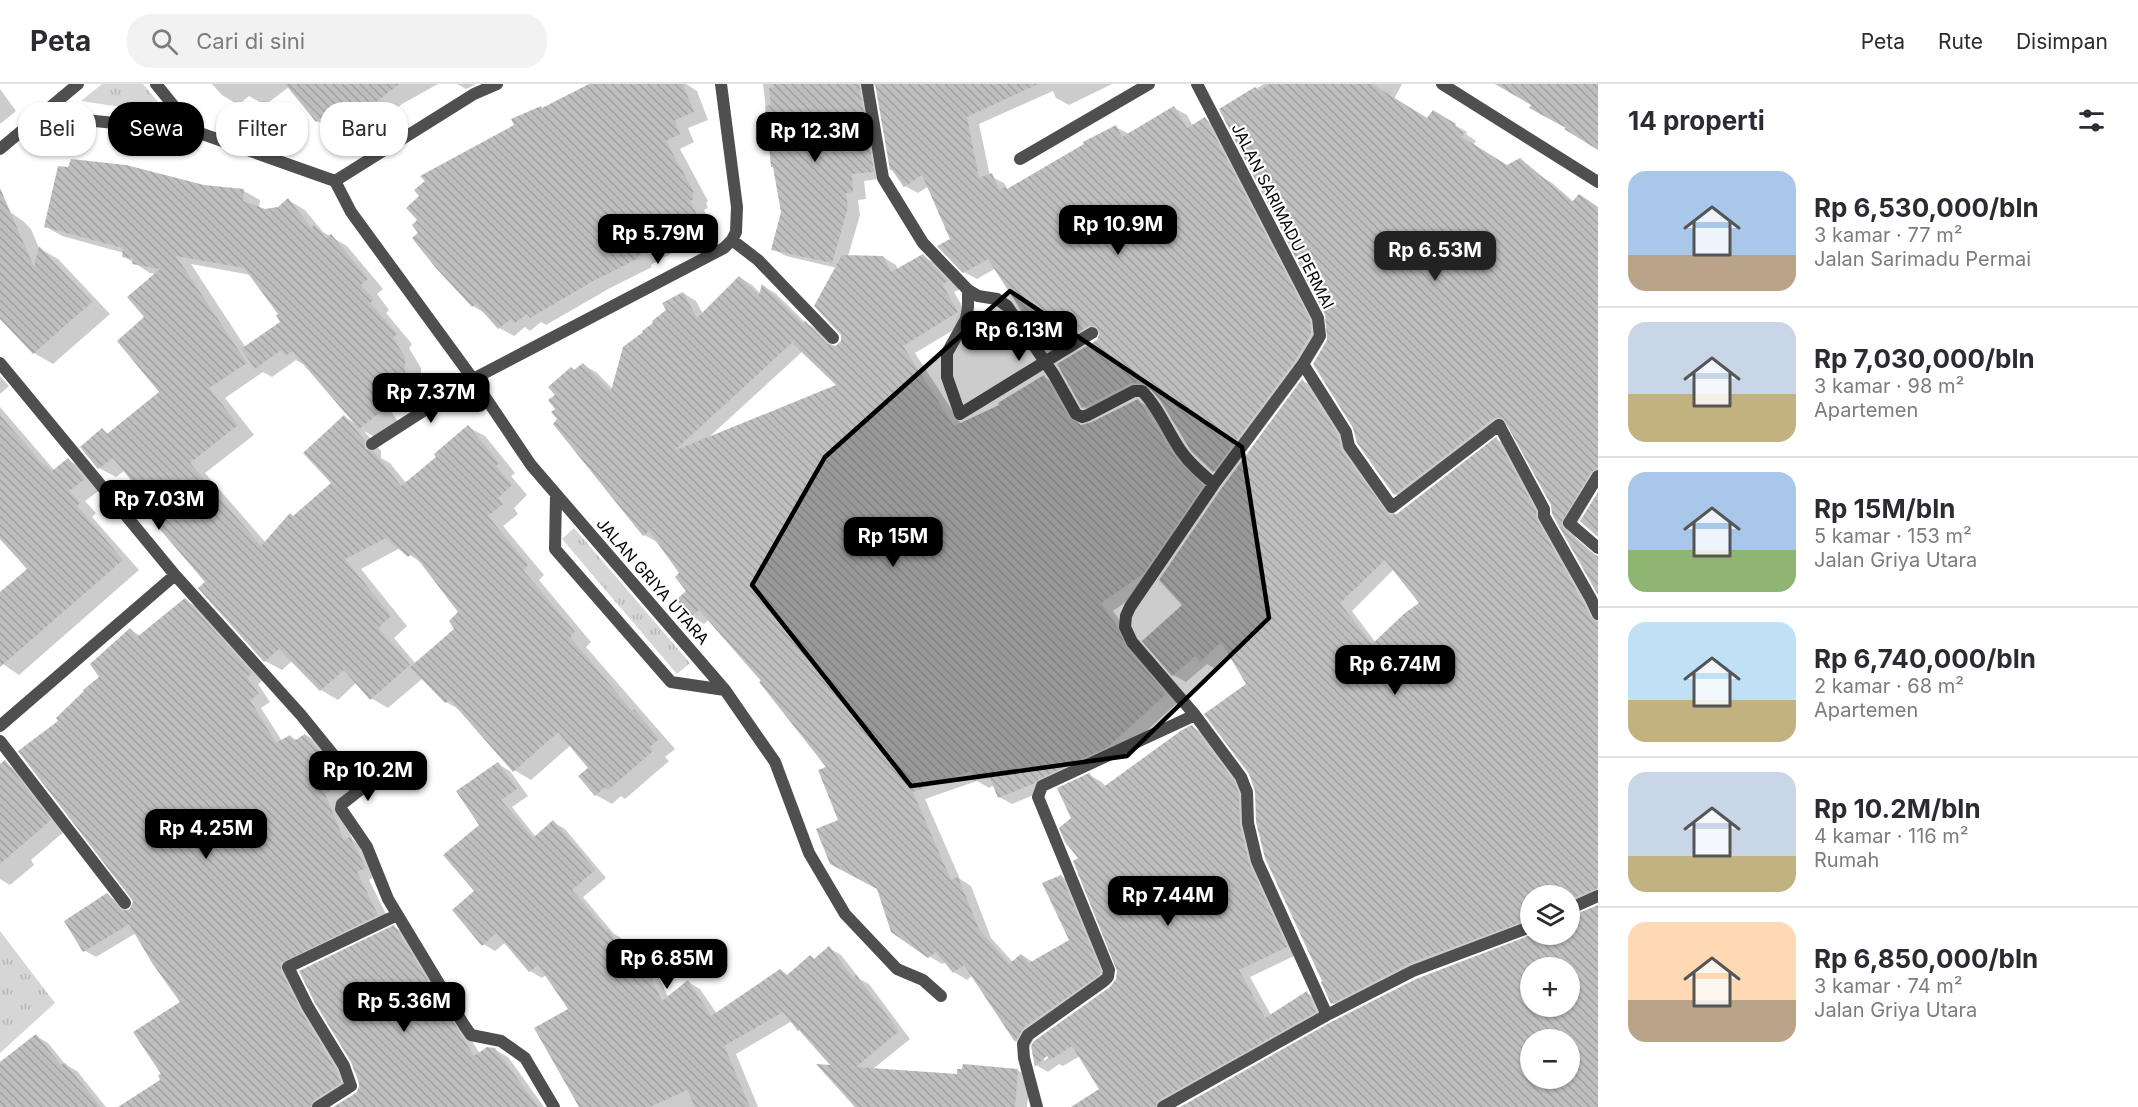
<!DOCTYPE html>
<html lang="id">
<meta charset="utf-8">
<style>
:root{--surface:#fff;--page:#f2f2f3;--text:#2b2b33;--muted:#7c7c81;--line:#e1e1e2;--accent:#000}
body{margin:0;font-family:Inter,sans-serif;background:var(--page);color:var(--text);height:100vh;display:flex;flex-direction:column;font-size:22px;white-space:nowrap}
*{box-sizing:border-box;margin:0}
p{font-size:20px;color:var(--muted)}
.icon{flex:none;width:33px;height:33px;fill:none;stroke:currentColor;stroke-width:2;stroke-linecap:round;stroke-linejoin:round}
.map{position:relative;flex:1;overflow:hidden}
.sheet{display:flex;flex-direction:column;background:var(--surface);width:540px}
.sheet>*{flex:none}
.banner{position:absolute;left:18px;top:18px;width:570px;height:54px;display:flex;gap:12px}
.fabs{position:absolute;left:1520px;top:801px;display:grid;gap:12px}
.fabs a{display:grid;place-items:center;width:60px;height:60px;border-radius:50%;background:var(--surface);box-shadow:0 2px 4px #0004;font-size:30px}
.price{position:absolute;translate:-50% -51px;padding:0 14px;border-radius:12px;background:var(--accent);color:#fff;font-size:20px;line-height:39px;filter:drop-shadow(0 2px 3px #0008)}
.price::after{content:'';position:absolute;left:50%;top:36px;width:18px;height:14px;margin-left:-9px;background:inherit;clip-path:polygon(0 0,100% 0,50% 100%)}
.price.active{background:#222;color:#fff}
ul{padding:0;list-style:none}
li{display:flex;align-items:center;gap:18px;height:150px;padding:0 30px}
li+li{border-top:2px solid var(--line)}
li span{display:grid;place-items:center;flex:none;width:168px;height:120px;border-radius:18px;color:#555}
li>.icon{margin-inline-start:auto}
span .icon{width:72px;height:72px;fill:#fffc;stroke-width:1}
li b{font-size:26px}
h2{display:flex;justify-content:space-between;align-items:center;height:72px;padding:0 30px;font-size:26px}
.pill{padding:0 21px;border-radius:24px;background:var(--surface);box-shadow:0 2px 4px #0004;font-size:21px;line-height:54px}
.pill.active{background:var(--accent);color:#fff}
header{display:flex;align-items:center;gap:36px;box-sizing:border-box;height:84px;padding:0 30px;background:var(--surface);border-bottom:2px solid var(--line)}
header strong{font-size:28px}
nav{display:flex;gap:33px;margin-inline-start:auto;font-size:21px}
.search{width:420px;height:54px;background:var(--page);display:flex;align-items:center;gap:15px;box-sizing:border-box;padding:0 21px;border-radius:24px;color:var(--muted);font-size:22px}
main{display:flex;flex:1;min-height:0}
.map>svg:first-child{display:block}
.grass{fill:url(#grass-tufts)}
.shadow{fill:#0003;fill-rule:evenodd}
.building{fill:url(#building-back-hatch);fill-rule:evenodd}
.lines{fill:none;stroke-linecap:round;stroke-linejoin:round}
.minor{stroke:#4f4f4f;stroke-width:12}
.marked{fill:#000;fill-opacity:0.2;stroke:#000;stroke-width:4.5;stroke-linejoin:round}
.labels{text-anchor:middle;stroke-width:4.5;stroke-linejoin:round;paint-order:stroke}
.street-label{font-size:16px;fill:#000;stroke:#fff}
</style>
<header>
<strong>Peta</strong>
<div class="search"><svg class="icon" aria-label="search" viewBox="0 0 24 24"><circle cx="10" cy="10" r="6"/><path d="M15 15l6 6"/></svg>Cari di sini</div>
<nav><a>Peta</a><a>Rute</a><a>Disimpan</a></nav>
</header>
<main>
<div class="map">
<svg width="1598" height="1023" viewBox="0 0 1598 1023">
<defs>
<pattern id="grass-tufts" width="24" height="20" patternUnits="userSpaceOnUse" patternTransform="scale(1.5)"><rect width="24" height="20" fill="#d6d6d6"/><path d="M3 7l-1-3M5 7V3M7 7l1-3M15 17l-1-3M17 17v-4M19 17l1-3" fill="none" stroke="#b6b6b6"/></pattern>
<pattern id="building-back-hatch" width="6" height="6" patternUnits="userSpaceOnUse" patternTransform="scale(1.5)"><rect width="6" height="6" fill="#bfbfbf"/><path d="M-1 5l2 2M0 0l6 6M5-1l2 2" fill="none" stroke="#a2a2a2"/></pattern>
</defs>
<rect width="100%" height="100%" fill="#fff"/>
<path class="grass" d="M102 0H143L168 30 81 17Z
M574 444 690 579 677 590 562 455Z
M0 847 55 919 0 969Z"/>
<path class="shadow" d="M212 0H438L402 20 366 49 346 36 333 46 317 37 289 3 265 21 249 12 238 21 222 11Z
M457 0H476L466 5Z
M591 0H686L697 7 708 36 688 44 694 58 680 65 708 117 706 119 708 124 704 126 713 145 651 181 652 183 610 204 546 241 541 238 530 247 525 243 514 252 499 244 486 230 473 222 544 25Z
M763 0H875L871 9 886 94 864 97 866 115 858 116 860 131 848 172 883 173 896 181 898 186 923 172 936 180 960 205 954 208 970 236 915 269 961 340 1001 322 1044 293 1057 300 1081 343 1092 340 1138 317 1151 324 1191 386 1215 410 1155 497 1113 527 1178 618 1122 669 1048 705 1012 720 999 713 994 701 989 704 977 697 925 715 960 795 971 802 991 854 1013 878 1022 871 1033 878 1071 857 1061 792 1074 800 1113 895 1036 951 1029 964 1016 957 973 891 967 896 954 888 946 878 942 880 929 872 879 805 840 737 828 683 763 597 709 535 704 540 691 532 688 507 681 489 657 458 644 451 559 335 557 311 575 287 583 281 596 288 613 305 668 226 683 209 696 217 703 230 739 193 752 201 761 210 763 202 775 209 806 239 818 246 834 263 839 262 843 256 837 184 786 172 773 165 782 128 775 84 773 83ZM803 267 839 301 708 354Z
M877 0H1112L1069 21 1056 14 1053 7 979 40 990 92 1004 99 1008 106 1116 43 1129 50 1174 24 1187 31 1193 42 1205 35 1218 42 1323 245 1324 258 1309 283 1226 394 1214 387 1153 306H1144L1096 330 1083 323 1098 257 1102 248 1061 273 1048 266 996 184 977 195 964 188 929 102 918 109 905 102Z
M1264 0H1402L1394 15 1428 36 1444 35 1467 48 1466 50 1476 57 1473 61 1508 83 1529 85 1552 99 1574 118 1598 129V403L1573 447 1576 454 1598 473V508L1554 429 1553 421 1507 341 1407 417 1395 410 1329 256 1327 230 1221 25Z
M0 5 16 27 0 40Z
M203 102 244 107 260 116 259 124 265 126 279 124 288 116 305 126 323 148 347 162 383 205 377 210 389 226 386 229 412 260 409 264 421 284V301L392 329 398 337 377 354 364 347 381 367V374L390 379 406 399 438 373 468 343 485 352 515 389 511 392 527 411 514 424 518 430 503 442 544 491 539 496 591 558 586 563 675 665 665 673 669 677 625 715 621 712 612 720 596 711 590 684 571 661 531 696 514 686 462 627 446 618 423 594 388 624 371 614 357 598 338 616 321 606 292 577 282 586 265 577 207 498 154 422 125 386 116 393 99 384 102 346 109 350 161 308 147 234 156 190 150 189 123 172 124 169 62 152 45 142ZM191 180 251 191 280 230 282 238 246 264ZM296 276 303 280 304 279 356 340 345 333 333 399 266 459 205 389 254 351 225 314 263 288 272 293ZM400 464 423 480 460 528 456 545 416 580 394 554 407 542 361 485Z
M0 121 23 137 31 145 39 164 58 175 110 230 53 280 34 269 0 233Z
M0 292 9 302 0 310Z
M1303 297 1315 303 1354 375 1396 431 1496 355 1509 362 1598 534V816L1578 824 1573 831V834L1598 823V1023H1183L1569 850V812H1530V845L1422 886 1344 926 1332 919 1248 600 1229 569 1214 584 1207 580 1186 598 1173 591 1144 557 1184 521ZM1394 485 1421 519 1376 559 1352 527ZM1530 884H1569V922H1530ZM1530 956H1569V994H1530Z
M0 323 55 387 68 376 84 385 101 405 85 417 96 429 92 433 139 486 19 591 0 578V510L29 485 0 453Z
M185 516 197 523 263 596 258 600 270 618 261 624 282 657 290 652 298 657 306 651 318 658 334 678 352 708 337 717 353 756 362 762 377 791 369 796 390 838 297 882 291 889 348 994 327 1023H121L162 997 182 918 136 849 96 873 84 866 107 811 119 818 127 827 132 826 135 817 61 637 101 593 131 546 141 552Z
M1192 643 1205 650 1246 706 1252 749 1298 870 1250 893 1271 931 1307 909 1319 916 1328 935 1171 1023H1096L1101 1005 1080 972 1063 982 1059 980 1048 988 1036 981 1116 899 1119 887 1081 775 1073 735 1089 691 1102 698 1106 703ZM1054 969 1044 977V973Z
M6 680 22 689 66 746 31 776 34 781 10 801 0 795V685Z
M498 680 510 687 528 712 512 723 536 753 553 738 565 745 606 794 583 813 614 850 621 854 639 884 645 882 657 889 668 913 688 898 700 905 717 930 780 887 789 892 810 872 816 876 829 864 841 871 860 895 869 900 910 955 873 985 958 991 1017 986 1030 993 1027 1023H857L833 982 792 937 736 970 758 1023H581L570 926 546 891 542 894 530 887 506 858 495 867 483 860 476 807 481 741Z
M394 843 407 850 480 970 495 966 508 973 544 1023H336L357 1010 361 1003Z
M36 952 48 959 66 981 77 987 106 1023H0V979Z"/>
<path class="building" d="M285 0H399L348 40 334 23 316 38Z
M589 0H683L694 28 675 36 680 50 666 57 694 108 692 110 694 115 690 117 700 137 638 172 639 174 595 196 530 234 527 230 515 239 511 235 498 245 476 220 472 223 435 183 412 154 418 149 412 141 417 136 406 124 419 112 414 106 425 97 420 92 514 41 511 35 541 22 542 24Z
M773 0H859L874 88 852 90 853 108 846 109 848 123 832 179 771 166 781 128 773 83H771L765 22 771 21 769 4 774 3Z
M875 0H1038L967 33 979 94 992 89 999 106 1005 103 1007 105 1084 60 1083 58 1116 41 1122 53 1174 22 1187 44 1205 33 1310 236 1311 250 1296 275 1213 388 1191 367 1160 316 1146 300 1131 299 1082 324 1057 280 1097 256 1100 248 1096 242H1088L1047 267 988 175 963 189 937 162 950 155 922 91 904 103 892 86H890Z
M1270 0H1372L1427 34 1433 26 1456 40 1455 42 1464 49 1462 53 1507 81 1520 74 1572 118 1579 110 1598 123V384L1591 388 1561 439 1564 445 1593 470 1598 472V511L1552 430 1551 421 1503 334H1494L1394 411 1357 359 1353 344 1313 280 1327 256 1325 231 1219 25 1255 3 1258 7Z
M1495 0H1598V66L1564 45 1566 44 1529 24 1531 21Z
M71 75 126 81 204 101 244 105 243 117 265 125 278 123 288 114 311 144 314 141 326 154 331 150 368 195 361 201 374 216 370 219 397 250 393 254 405 273V291L376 319 382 327 359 345 292 267 286 272 281 266 255 285 241 265 280 238 276 231 278 230 244 184 176 172 247 279 209 304 238 341 190 379 261 462 290 429 293 432 331 399 303 369 344 331 365 357V365L374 368 401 402 436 373 434 370 468 341 499 379 496 382 512 401 498 414 503 420 488 432 528 481 523 486 575 548 570 553 632 627 634 625 659 655 650 663 653 667 608 706 605 703 595 712 578 692 588 684 558 648 513 688 450 616 445 619 410 583 454 545 449 537 458 528 413 469 408 473 386 454 345 475 391 532 378 544 410 581 370 616 344 586 320 607 279 565 264 578 198 504 205 498 145 428 152 422 113 374 98 385 80 363 102 344 107 350 159 308 117 257 144 233 127 213 160 185 132 180 133 175 122 173 123 164 44 143 58 82 68 83Z
M0 104 34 183 39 162 92 218 33 270 0 235Z
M923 170 948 197 942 200 958 228 903 262 954 342 999 321 998 319 1044 291 1069 334 1081 341 1092 338 1138 315 1178 377 1203 402 1143 490 1101 519 1117 542 1126 563 1166 610 1109 662 1039 695 1035 699 998 714 989 692 974 697 971 687 913 708 951 796 958 793 979 845 1009 880 1021 870 1029 879 1069 856 1042 799 1061 791 1101 887 1099 891 1023 944 1015 958 964 881 953 889 936 868 928 874 891 848 877 805 830 780 816 745 838 736 818 686 826 683 759 598 761 597 699 526 690 533 676 516 686 507 675 493 679 489 649 447 643 452 553 340 557 335 551 328 555 325 548 316 555 311 548 303 571 283 574 286 583 279 611 307 623 263 643 248 642 247 653 239 652 237 666 226 662 219 683 208 697 234 739 192 759 211 762 200 803 240 805 237 827 260 836 262 841 257V251L814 222 842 171 883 172 891 188ZM796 255 793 260 836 301 674 367Z
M1302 295 1338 351 1342 367 1389 431 1397 430 1496 353 1536 427 1537 436 1591 533 1598 538V804L1569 816V812H1530V835L1410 879 1331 920 1321 898 1322 897 1265 774 1256 738 1255 707 1249 690 1204 630 1246 600 1221 558 1200 578 1195 572 1172 592 1142 557 1182 521 1159 496 1221 405ZM1385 476 1419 519 1405 529 1372 560 1340 519Z
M0 331 44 382 45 380 52 387 68 374 85 395 69 407 80 419 77 422 123 476 0 583V508L27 485 0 455Z
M1598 408V453L1580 437Z
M185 514 252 589 247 593 259 610 250 616 276 659 290 651 294 657 305 650 322 670 340 701 325 710 344 756 350 753 366 784 357 788 378 831 281 879V887L301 927 336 986 341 999 314 1016 310 1023H118L160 996 158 991 161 990 133 948 180 918 152 879 129 840 83 868 64 837 107 809 122 827 130 825 133 817 18 667 58 637 56 634 84 607 83 606 99 593 90 580 130 544 137 553Z
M1192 641 1234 697 1239 710 1240 741 1249 779 1287 863 1239 886 1265 934 1307 907 1316 928 1159 1016 1155 1023H1071L1099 1005 1072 962 1050 976 1047 972 1035 982 1031 962 1034 957 1110 903 1116 895 1117 887 1073 777 1078 774 1065 758 1059 744 1071 734 1057 704 1089 689 1102 704 1182 646Z
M5 676 51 736 0 780V680Z
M498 678 517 705 501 716 533 754 553 736 595 786 572 806 606 846 608 845 633 886 645 880 662 917 688 896 711 932 780 885 787 891 810 871 814 875 829 862 853 894 856 891 899 947 856 983 957 990V985H962L963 980 1018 985 1015 1023H855L816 980 830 981 799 946 798 947 783 928 724 962 750 1023H695L687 1006 650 1023H579L534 944 568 925 538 881 529 888 496 849 482 862 452 826 474 807 443 771 479 741 456 707Z
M1598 821V1023H1180L1331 938 1416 895 1533 850H1569V833ZM1530 884H1569V922H1530ZM1530 956H1569V994H1530Z
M394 841 474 972 487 963 495 964 538 1023H333L356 1009 359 1003V999L351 978 315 919 299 887Z
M36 950 61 981 65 979 101 1023H0V978Z"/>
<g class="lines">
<path class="minor" d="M156 0 194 47
M867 0 883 94 923 159 968 206 978 212 997 215 1007 222 1054 291 1076 330 1082 333 1088 331 1134 307H1142C1159 324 1167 347 1181 367 1190 380 1202 390 1214 400
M1197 0 1318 234 1320 252 1303 280 1214 400 1130 523 1126 532 1125 543 1132 558 1195 631 1241 693 1247 708 1248 739 1257 777 1327 931
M1442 0 1598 98
M43 29 85 36 194 47 335 97 474 10 497 0
M0 65 78 0
M1020 75 1149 0
M335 97 351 128 473 295 531 381 725 606 775 678 809 769 845 830 897 885 923 896 941 912
M732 156 758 176 833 254
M968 206V223L966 235 947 269V293L960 330 1092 249
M0 279 175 491 301 631 361 705 342 720 341 725 367 763 388 815 464 941 471 951 501 957 525 974 554 1023
M1303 280 1346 348 1349 362 1392 423 1499 341 1544 425V432L1591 515 1598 530
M372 360 473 295 724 164 732 156 736 148 737 123 721 0
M1598 392 1569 439 1598 464
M556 410 555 465 671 598 725 606
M0 642 175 491
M0 657 125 819
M1569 825 1598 812
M318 1023 351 1002 344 982 308 923 288 883 397 831
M1037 1023 1024 974 1023 960 1028 951 1104 897 1108 893 1109 886 1038 713 1042 702 1195 631
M1163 1023 1327 931 1413 887 1530 843"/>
</g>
<path class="marked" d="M1010 207 1242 363 1269 534 1127 672 911 702 752 501 825 373Z"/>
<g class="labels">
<g class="street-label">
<text transform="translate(1283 132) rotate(63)" y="6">JALAN SARIMADU PERMAI</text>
<text transform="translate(653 497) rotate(49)" y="6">JALAN GRIYA UTARA</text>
</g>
</g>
</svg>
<div class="fabs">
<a><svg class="icon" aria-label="layers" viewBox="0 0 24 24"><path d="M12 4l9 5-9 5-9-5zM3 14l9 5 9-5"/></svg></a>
<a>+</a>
<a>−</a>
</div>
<b class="price" style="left:815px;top:79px">Rp 12.3M</b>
<b class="price" style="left:1118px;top:172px">Rp 10.9M</b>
<b class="price" style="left:658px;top:181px">Rp 5.79M</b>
<b class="price active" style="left:1435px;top:198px">Rp 6.53M</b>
<b class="price" style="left:1019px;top:278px">Rp 6.13M</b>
<b class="price" style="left:431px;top:340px">Rp 7.37M</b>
<b class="price" style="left:159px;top:447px">Rp 7.03M</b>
<b class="price" style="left:893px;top:484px">Rp 15M</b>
<b class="price" style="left:1395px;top:612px">Rp 6.74M</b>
<b class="price" style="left:368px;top:718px">Rp 10.2M</b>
<b class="price" style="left:206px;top:776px">Rp 4.25M</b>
<b class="price" style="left:1168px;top:843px">Rp 7.44M</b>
<b class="price" style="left:667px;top:906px">Rp 6.85M</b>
<b class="price" style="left:404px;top:949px">Rp 5.36M</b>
<div class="banner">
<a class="pill">Beli</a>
<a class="pill active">Sewa</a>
<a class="pill">Filter</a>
<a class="pill">Baru</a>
</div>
</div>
<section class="sheet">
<h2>14 properti<svg class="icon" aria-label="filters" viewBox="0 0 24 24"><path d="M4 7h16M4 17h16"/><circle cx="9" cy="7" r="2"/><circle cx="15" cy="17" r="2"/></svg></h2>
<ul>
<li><span style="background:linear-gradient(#a9c7e8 70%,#b9a48a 0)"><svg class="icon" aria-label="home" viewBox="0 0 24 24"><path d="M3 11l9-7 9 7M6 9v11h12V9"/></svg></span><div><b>Rp 6,530,000/bln</b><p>3 kamar · 77 m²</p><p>Jalan Sarimadu Permai</p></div></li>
<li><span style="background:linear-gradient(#c9d6e8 60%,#c2b280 0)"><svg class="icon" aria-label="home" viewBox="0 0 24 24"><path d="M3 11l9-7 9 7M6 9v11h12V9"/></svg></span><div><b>Rp 7,030,000/bln</b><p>3 kamar · 98 m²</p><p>Apartemen</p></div></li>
<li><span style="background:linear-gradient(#a9c7e8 65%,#8fb573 0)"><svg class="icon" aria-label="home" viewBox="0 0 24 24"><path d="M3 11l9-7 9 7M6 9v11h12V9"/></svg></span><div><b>Rp 15M/bln</b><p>5 kamar · 153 m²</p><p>Jalan Griya Utara</p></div></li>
<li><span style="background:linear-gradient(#bfe0f5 65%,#c2b280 0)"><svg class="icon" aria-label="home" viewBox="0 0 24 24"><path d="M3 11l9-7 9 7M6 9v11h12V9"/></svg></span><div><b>Rp 6,740,000/bln</b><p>2 kamar · 68 m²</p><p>Apartemen</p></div></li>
<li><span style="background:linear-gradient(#c9d6e8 70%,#c2b280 0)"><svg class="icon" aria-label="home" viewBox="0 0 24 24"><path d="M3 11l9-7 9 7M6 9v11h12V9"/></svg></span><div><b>Rp 10.2M/bln</b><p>4 kamar · 116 m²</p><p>Rumah</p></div></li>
<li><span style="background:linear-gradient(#ffd9b3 65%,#b9a48a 0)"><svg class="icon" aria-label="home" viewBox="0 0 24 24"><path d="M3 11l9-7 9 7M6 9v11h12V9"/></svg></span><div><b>Rp 6,850,000/bln</b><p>3 kamar · 74 m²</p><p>Jalan Griya Utara</p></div></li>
</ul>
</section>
</main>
